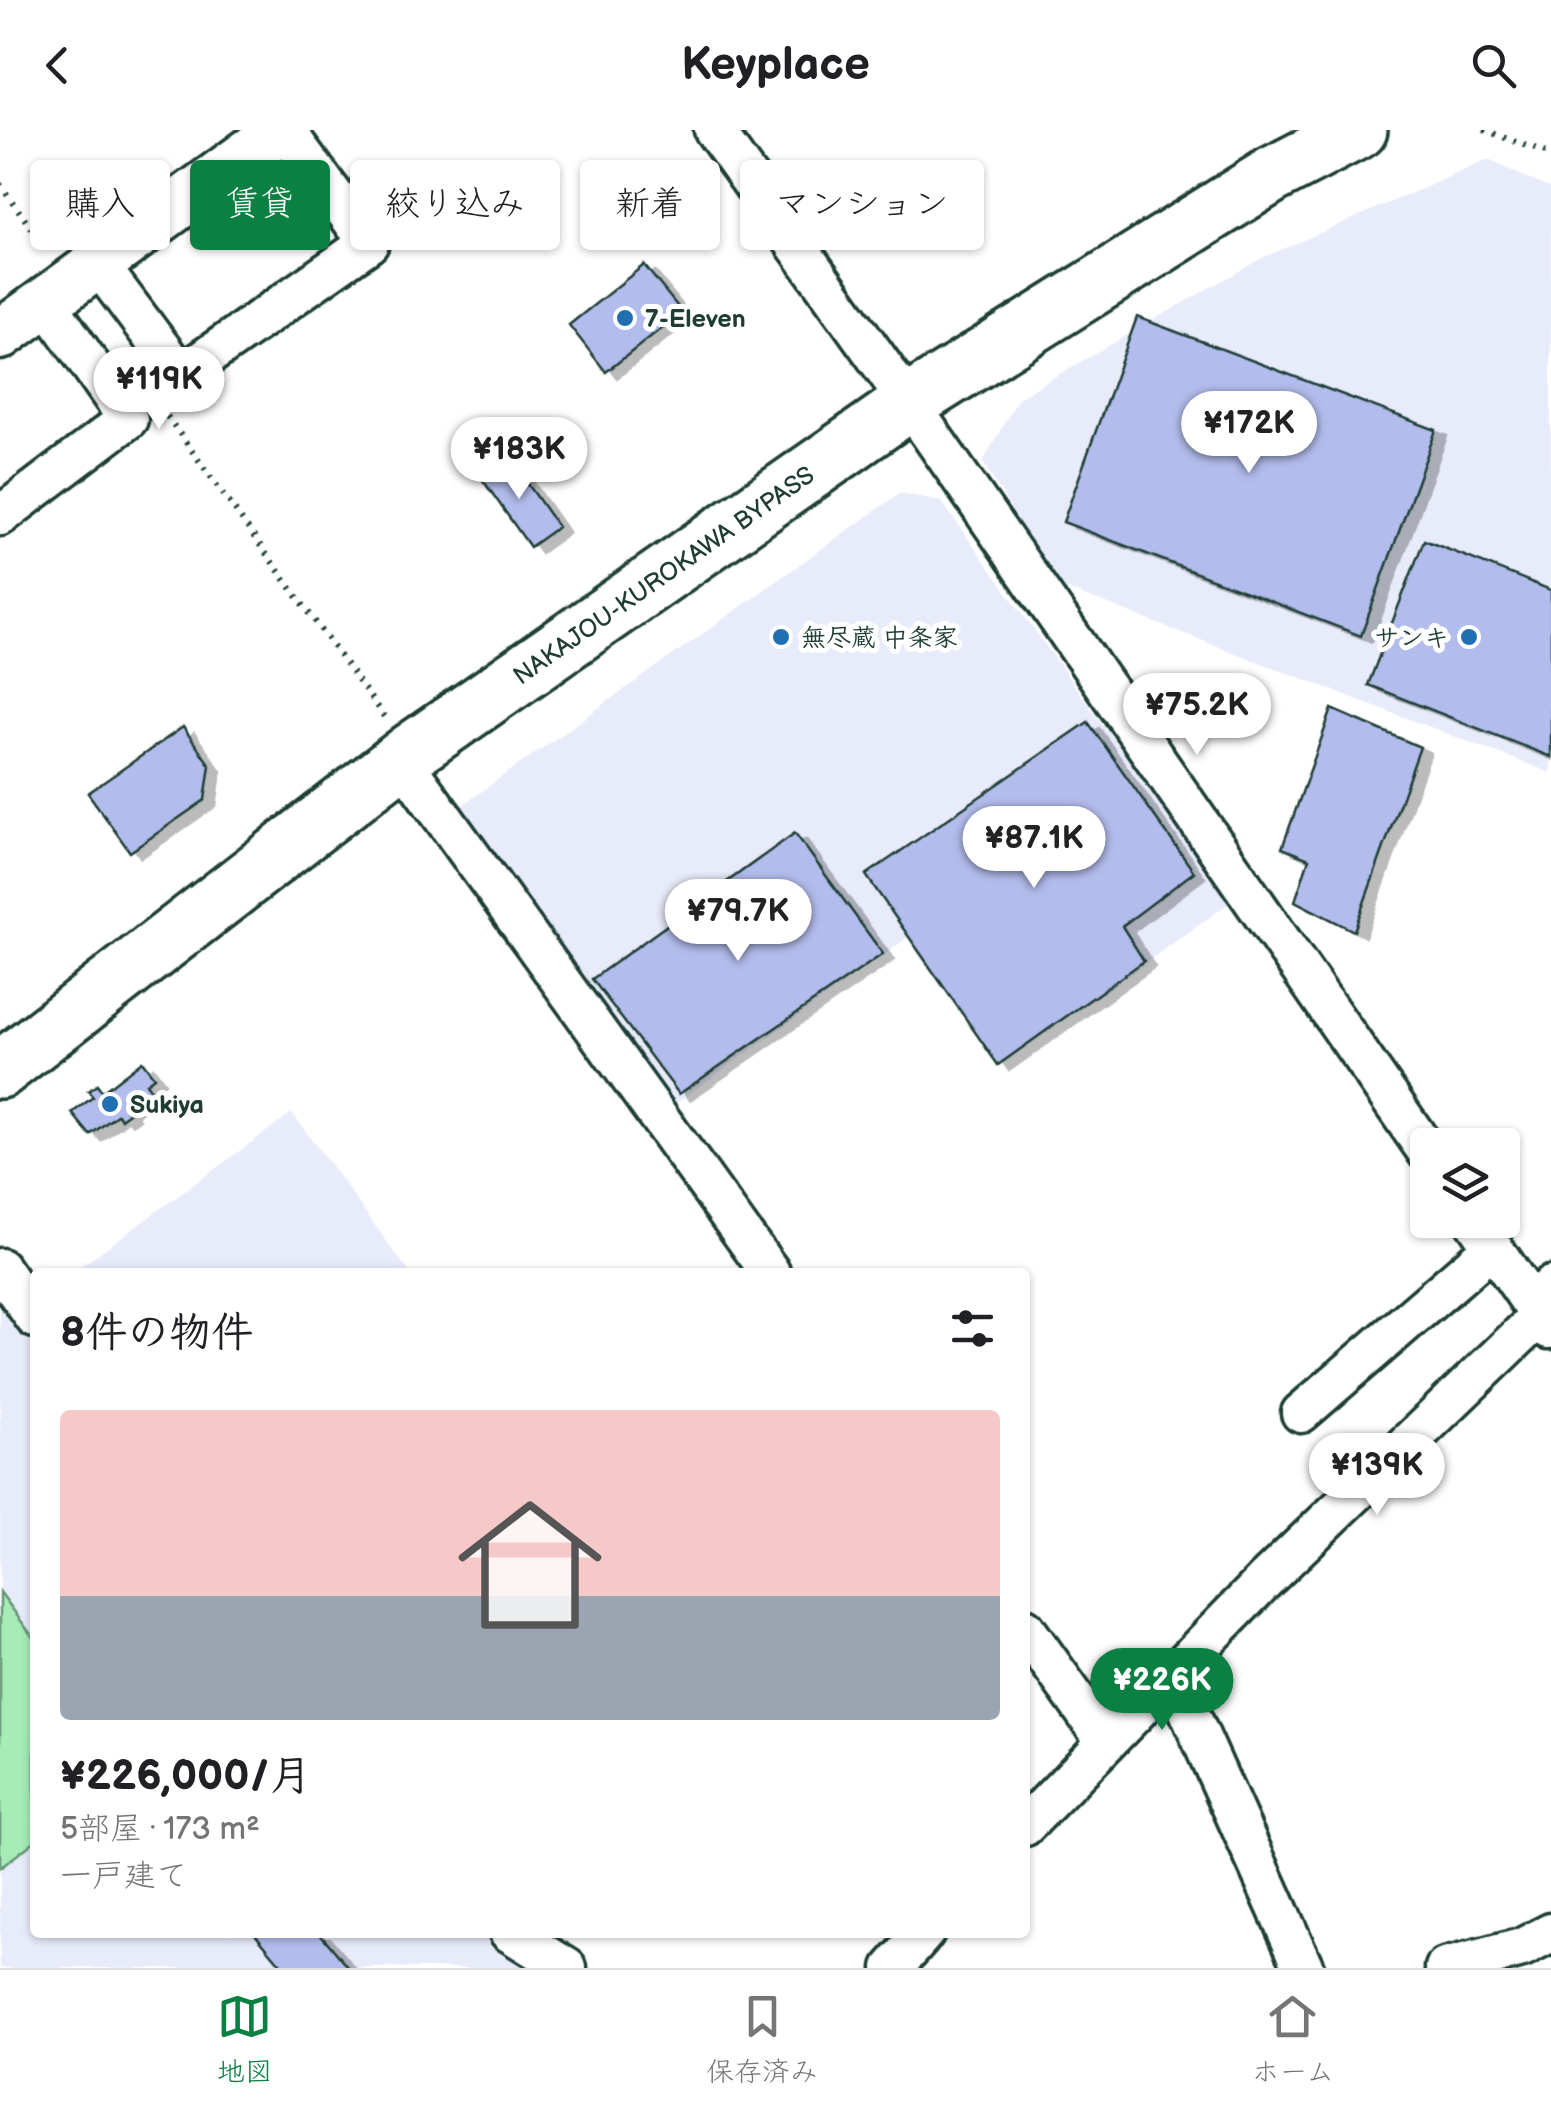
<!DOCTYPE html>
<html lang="ja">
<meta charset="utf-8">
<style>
:root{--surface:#fff;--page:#f2f2f2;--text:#202124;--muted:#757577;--line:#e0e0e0;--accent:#0b8043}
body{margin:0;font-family:"Balsamiq Sans","Klee One",sans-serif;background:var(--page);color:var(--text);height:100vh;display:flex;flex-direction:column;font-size:38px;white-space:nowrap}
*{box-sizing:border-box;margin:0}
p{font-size:32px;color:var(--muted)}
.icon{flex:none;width:55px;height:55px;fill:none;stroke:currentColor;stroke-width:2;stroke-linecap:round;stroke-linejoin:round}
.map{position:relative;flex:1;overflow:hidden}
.drawer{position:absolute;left:30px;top:1138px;width:1000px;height:670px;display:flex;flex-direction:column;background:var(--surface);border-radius:10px;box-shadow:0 2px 8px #0004}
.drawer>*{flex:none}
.top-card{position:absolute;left:30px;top:30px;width:1000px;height:90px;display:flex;gap:20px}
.tools{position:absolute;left:1410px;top:998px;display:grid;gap:20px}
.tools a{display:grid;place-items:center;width:110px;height:110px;border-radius:10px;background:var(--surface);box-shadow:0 2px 8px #0004;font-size:50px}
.price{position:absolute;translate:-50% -85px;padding:0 22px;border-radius:35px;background:#fff;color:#222;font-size:32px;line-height:65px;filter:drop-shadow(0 2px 5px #0008)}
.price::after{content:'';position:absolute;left:50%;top:60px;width:30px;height:22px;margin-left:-15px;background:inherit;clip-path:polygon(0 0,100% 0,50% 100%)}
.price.active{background:var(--accent);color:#fff}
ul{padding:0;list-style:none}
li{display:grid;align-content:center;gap:20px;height:530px;padding:0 30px}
li span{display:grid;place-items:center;height:310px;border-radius:10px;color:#555}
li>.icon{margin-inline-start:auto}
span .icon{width:180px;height:180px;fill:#fffc;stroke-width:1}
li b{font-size:42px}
h2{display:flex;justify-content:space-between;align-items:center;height:120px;padding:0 30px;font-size:42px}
.pill{padding:0 35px;border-radius:10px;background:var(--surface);box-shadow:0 2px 8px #0004;font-size:35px;line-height:90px}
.pill.active{background:var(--accent);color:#fff}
header{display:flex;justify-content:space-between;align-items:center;height:130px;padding:0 30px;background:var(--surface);font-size:45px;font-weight:800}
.menu{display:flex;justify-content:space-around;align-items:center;height:140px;border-top:2px solid var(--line);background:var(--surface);font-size:28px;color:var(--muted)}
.menu a{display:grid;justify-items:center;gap:5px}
.menu .active{color:var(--accent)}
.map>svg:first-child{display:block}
.built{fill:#e8ebfa}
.green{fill:#a7ecb7;stroke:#639476;stroke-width:2.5}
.building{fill:#b3bded;stroke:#1f3d34;stroke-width:2.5;filter:url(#shadow)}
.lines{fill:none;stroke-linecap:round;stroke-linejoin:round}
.minor-casing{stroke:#1f3d34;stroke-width:45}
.tertiary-casing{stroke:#1f3d34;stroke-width:55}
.trunk-casing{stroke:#1f3d34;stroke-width:62}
.path{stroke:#1f3d34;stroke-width:6;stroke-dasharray:2.5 8;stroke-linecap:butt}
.minor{stroke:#fff;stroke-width:38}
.tertiary{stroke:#fff;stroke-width:48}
.trunk{stroke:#fff;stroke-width:55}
.poi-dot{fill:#1f6fb2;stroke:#fff;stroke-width:4}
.labels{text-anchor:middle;stroke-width:10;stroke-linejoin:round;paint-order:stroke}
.poi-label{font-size:25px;font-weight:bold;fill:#1f3d34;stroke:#fff;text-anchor:start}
.street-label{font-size:25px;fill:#1f3d34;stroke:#fff}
</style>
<header><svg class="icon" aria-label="back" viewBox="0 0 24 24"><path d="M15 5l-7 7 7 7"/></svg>Keyplace<svg class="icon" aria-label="search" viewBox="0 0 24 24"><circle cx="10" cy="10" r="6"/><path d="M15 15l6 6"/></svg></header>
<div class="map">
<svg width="1551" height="1838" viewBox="0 0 1551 1838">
<defs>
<filter id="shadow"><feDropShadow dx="11" dy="6" stdDeviation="0" flood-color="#0004"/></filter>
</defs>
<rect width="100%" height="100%" fill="#fff"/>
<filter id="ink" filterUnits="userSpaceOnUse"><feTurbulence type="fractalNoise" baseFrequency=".01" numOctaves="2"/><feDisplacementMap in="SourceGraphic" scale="20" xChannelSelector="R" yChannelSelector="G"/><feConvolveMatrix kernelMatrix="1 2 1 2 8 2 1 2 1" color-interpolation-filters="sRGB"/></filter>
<g filter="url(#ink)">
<path class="built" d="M1488 30 1551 59V643L1056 455 983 332 1018 268 1260 129Z
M900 363 941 371 1231 772 998 937 907 808 675 974 457 679Z
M292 983 409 1142H73Z
M0 1122 35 1173V1802L488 1803 533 1838H0Z"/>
<path class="green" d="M0 1462 35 1510V1711L0 1738Z"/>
<path class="building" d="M644 135 682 182 606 242 569 195Z
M1137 187 1436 300 1361 506 1063 392Z
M509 327 558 397 530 417 480 346Z
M1424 410 1551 460V627L1368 555Z
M1332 579 1420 617 1354 801 1295 771 1309 729 1282 718Z
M1088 592 1194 742 1122 796 1144 831 998 935 866 745Z
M183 597 210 635 205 670 130 722 88 663Z
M795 703 883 824 679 964 592 849Z
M142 931 154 947 146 953 152 961 126 980 129 983 121 989 118 984 90 1005 72 983 93 967 88 961 97 955 102 962Z
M254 1802H319L349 1838H284Z"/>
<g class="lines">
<g class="minor-casing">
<path id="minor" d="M714 0 909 273 1428 1023
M98 134 181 245 369 113 285 0
M0 386 128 289 46 172
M401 629 770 1142
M1474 1090 1549 1199
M0 1138 35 1188
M1301 1283 1493 1117
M1025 1498 1105 1610
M1173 1546 1304 1838
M1025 1696 1265 1450 1540 1186 1551 1156
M509 1802 567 1838
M893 1838 925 1802
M1445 1838 1522 1818 1551 1803"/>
</g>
<g class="tertiary-casing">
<path id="tertiary" d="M0 205 281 0"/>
</g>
<g class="trunk-casing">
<g id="trunk">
<path id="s1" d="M0 940 410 622 909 273 1272 45 1359 0"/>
</g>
</g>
<path class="path" d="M1484 0 1551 25
M0 54 48 122
M161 278 385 588"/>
<use href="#minor" class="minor"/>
<use href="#tertiary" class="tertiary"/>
<use href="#trunk" class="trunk"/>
</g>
</g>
<g class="poi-dot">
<circle cx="625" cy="188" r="10"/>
<circle cx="781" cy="507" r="10"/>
<circle cx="1469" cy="507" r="10"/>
<circle cx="110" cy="974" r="10"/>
</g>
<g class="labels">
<g class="poi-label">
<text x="645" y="197">7-Eleven</text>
<text x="801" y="516">無尽蔵 中条家</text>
<text x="1449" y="516" text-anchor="end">サンキ</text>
<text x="130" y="983">Sukiya</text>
</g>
<g class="street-label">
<text dy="9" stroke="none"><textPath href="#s1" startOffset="828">NAKAJOU-KUROKAWA BYPASS</textPath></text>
</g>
</g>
</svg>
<div class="tools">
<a><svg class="icon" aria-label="layers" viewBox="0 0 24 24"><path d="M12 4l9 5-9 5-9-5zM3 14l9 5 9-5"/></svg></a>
</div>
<b class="price" style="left:159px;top:302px">¥119K</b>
<b class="price" style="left:1249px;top:346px">¥172K</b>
<b class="price" style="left:519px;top:372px">¥183K</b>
<b class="price" style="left:1197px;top:628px">¥75.2K</b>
<b class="price" style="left:1034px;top:761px">¥87.1K</b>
<b class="price" style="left:738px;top:834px">¥79.7K</b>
<b class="price" style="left:1377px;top:1388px">¥139K</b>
<b class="price active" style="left:1162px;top:1603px">¥226K</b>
<div class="top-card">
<a class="pill">購入</a>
<a class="pill active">賃貸</a>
<a class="pill">絞り込み</a>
<a class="pill">新着</a>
<a class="pill">マンション</a>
</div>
<section class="drawer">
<h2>8件の物件<svg class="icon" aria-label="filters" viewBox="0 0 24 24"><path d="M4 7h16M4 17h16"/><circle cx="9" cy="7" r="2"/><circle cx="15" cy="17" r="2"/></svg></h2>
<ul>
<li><span style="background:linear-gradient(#f6c9c9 60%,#9aa5b1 0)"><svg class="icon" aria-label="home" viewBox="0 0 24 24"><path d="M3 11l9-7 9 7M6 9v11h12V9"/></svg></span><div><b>¥226,000/月</b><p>5部屋 · 173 m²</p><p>一戸建て</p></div></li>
</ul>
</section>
</div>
<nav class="menu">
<a class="active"><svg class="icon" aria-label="map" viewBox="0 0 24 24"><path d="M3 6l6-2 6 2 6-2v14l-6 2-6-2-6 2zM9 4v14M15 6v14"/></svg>地図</a>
<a><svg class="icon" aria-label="saved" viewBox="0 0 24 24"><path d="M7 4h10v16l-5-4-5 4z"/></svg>保存済み</a>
<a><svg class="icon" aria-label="home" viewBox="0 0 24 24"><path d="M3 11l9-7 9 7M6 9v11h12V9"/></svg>ホーム</a>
</nav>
